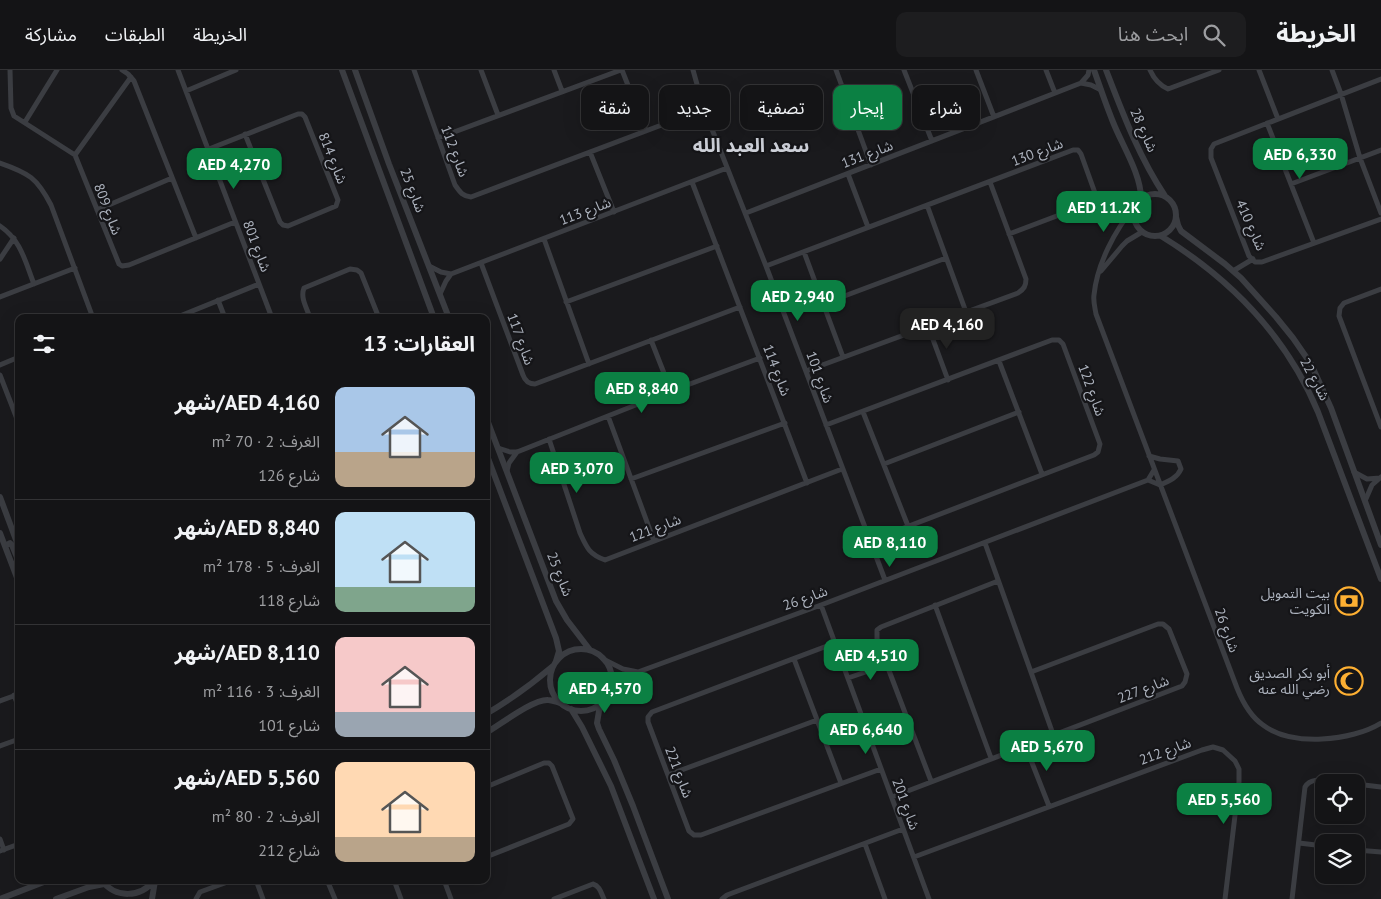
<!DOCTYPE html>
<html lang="ar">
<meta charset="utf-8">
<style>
:root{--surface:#141416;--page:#1d1d1f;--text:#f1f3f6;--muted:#9d9ea1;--line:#333335;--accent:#0b8043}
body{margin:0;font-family:"PT Sans","Noto Sans Arabic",sans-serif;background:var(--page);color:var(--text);direction:rtl;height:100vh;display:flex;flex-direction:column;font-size:19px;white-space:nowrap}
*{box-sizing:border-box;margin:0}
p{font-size:16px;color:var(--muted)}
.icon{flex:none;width:28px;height:28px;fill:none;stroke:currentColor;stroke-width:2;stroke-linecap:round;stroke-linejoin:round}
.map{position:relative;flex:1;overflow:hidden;direction:ltr}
.details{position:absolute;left:15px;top:244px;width:475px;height:570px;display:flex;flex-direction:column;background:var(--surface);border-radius:10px;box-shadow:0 5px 20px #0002,0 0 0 1px var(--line);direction:rtl}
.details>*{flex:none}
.hud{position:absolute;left:505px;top:15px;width:475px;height:45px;direction:rtl;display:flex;gap:10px}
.tools{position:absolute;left:1315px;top:704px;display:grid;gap:10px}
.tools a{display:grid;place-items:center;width:50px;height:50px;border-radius:10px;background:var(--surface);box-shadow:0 5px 20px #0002,0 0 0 1px var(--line);font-size:25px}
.price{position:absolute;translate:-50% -42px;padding:0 11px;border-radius:10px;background:var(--accent);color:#fff;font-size:16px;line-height:32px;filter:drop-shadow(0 1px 2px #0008)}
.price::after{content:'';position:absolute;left:50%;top:30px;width:15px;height:11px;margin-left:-8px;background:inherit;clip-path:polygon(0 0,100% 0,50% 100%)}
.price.on{background:#222;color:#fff}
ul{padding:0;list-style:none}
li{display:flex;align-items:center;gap:15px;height:125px;padding:0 15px}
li+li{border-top:1px solid var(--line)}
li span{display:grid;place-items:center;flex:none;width:140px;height:100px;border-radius:10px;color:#555}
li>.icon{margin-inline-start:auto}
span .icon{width:60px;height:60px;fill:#fffc;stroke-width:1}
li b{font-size:21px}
h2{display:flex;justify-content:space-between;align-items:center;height:60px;padding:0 15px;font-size:21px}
.chip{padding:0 18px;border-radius:10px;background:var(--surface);box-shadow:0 5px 20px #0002,0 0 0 1px var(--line);font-size:18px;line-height:45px}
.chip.on{background:var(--accent);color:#fff}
header{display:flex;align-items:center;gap:30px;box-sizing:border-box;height:70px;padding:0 25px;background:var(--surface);border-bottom:1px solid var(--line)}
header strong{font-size:24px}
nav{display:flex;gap:28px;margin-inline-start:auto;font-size:18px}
.search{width:350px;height:45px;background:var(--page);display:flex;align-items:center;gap:12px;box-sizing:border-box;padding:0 18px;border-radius:10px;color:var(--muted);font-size:19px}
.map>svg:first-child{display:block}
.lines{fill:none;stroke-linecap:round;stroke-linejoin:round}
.minor{stroke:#3b3d42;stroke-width:5}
.tertiary{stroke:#3b3d42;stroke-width:6}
.labels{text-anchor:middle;stroke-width:4.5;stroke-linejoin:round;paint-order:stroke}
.street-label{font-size:14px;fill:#acb2bd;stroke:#151518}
.poi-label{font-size:14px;fill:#acb2bd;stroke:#151518;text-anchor:end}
.district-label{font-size:19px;font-weight:bold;fill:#ced1d9;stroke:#151518}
</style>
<header>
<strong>الخريطة</strong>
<div class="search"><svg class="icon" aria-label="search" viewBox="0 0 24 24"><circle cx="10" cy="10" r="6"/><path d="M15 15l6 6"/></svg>ابحث هنا</div>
<nav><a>الخريطة</a><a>الطبقات</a><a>مشاركة</a></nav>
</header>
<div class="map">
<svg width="1381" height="829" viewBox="0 0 1381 829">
<rect width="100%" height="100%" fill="#1a1a1d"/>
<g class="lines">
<path class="minor" d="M10 0 11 38 14 46 75 85 119 194 122 196 129 195 235 152
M122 0 128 4 134 11 196 168
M178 0 272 248
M414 0 455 115C460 122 462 126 471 127L704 39
M481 0 498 45
M554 0 562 21
M622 0 646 61
M693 0 704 39 766 196 885 510
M836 0 871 95
M904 0 932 71
M976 0 994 47
M1046 0 1055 23
M1150 0C1154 9 1159 15 1168 19L1219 0
M1259 0 1278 49
M1332 0 1341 24 1360 88 1381 143
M1381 9 1214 74 1211 79V88L1249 186 1255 192H1262L1381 149
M1081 13 1088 5 1089 0
M186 21 236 0
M25 52 57 0
M1267 53 1314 173
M438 68 621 0
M209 79 298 44H302L305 47 338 130 336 136 288 156 283 155 280 152 245 64
M590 82 614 142
M75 85 131 7
M0 93C29 103 37 108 51 135L93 248
M848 104 868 157
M692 112 807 413
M1291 114 1381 80
M927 135 966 242
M1135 136C1115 160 1097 194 1094 225 1093 231 1095 238 1096 244L1237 618C1243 633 1250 646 1263 655 1292 677 1352 671 1381 653
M97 140 172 108
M746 143 1081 13 1091 15 1101 20
M0 156C21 170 25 191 34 214
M544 169 589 294
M804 182 843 287
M0 189 14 168
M481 193 523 305C525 311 529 314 535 314L740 237
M429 196 441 202 451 204
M766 196 1073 80H1078L1081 84 1095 123V129L1091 133 1009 164
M1101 201 1122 176 1127 171 1142 162
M1233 201 1253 189
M1381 219 1344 233 1340 238 1339 246 1381 357
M440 224 446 211 451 204 727 98
M0 227 75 198
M218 230 225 248
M566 232 717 176
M823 234 946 188
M175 248 259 214
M310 248C307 238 300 228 304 218L350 199 357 200 361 203 379 248
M928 256 948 310
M651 270 671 321
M999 291 1042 404
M0 295 19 287
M806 301 1018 223C1024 219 1026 216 1026 209L990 112
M0 305 19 354
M863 342 908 456
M608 346 654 471
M826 355 1052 270H1059L1063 274 1100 374 1098 382 1094 385 870 471
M549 369 580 463C587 478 589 484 605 490L842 399
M498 378 510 382H517L671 321 760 288
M884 394 1019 342
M507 401 509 393 517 382
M1354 402 1367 409 1380 408
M631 409 785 353
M1148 410 1160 415C1169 411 1177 408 1181 399L1178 391 1160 389 1149 386
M1365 431 1372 415 1381 407
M985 473 1053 664
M486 530 488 535 486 546
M821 535 929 829
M935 535 991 688
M835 573 652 642 648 647V652L689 761 694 765H701L881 699
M603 589 623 599 638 602
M794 589 841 713
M848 608 886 595
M609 624 617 614 638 602 821 535 1148 410 1154 400
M14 625 19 638
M0 631 19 624
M1025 675 1049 736
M0 676 19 669
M668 705 817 650
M931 711 877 569V560L881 557 998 511
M1356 714 1381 717
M486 717 544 693H549L552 696 573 749 569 754 486 787
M892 727 1182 616 1185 612 1187 604 1169 559 1163 554H1158L1031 602
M0 769 4 780
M1299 773 1324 776
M865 774 885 829
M1356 780 1381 782
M0 781 19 774
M914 787 1202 680 1213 677 1223 680 1235 691 1239 699V712L1225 829
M256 810 263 829
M327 810 335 829
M394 810 401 829
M444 810 451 829
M196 829 200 822 233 810
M554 829 593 814C600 816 601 823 604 829
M722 829 727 825 903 759
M1292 829 1305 717C1311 706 1327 711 1338 712"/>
<path class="tertiary" d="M342 0 434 248
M355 0 389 94 449 248
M1094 0C1100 17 1106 35 1113 52 1122 75 1141 104 1141 128
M1106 0C1123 44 1139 87 1165 126
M1134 145a21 21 0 1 1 42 0a21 21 0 1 1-42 0Z
M1176 147 1178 155 1181 161 1225 194 1241 208 1276 247 1293 268 1311 294 1331 338 1381 475
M1161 166C1231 209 1286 265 1318 342L1381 509
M486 347 556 531 567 550 590 580
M486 383 556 568 559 581 556 591
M0 427 19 478
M0 463 19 513
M5 476 10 473 12 475 19 492
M550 610a31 31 0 1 1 62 0a31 31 0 1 1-62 0Z
M605 629 599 641 597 653 599 659 614 690 633 736 668 829
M571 639 582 657 611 716 654 829
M486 644C510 630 532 614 553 596
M486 663C500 655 533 629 548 630 552 630 556 632 560 633
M101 810C116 829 140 828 155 810
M0 829 49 810
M56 829 89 817 104 814
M152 829 155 811"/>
</g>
<defs>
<g id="bank-ring" transform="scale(1.4375)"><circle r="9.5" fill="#151518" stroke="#fdaf32" stroke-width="1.5"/><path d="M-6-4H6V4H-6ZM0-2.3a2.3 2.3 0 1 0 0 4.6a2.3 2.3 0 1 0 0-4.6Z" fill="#fdaf32"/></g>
<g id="mosque-ring" transform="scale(1.4375)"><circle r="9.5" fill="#151518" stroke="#fdaf32" stroke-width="1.5"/><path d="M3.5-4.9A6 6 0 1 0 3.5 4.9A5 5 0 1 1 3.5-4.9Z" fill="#fdaf32"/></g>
</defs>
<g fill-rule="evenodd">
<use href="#bank-ring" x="1349" y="531"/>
<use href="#mosque-ring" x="1349" y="611"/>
</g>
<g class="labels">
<g class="street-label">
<text transform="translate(1144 60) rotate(66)" y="5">شارع 28</text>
<text transform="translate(455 81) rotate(69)" y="5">شارع 112</text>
<text transform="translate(1037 82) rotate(-21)" y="5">شارع 130</text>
<text transform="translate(867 84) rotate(-21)" y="5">شارع 131</text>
<text transform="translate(333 88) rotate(68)" y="5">شارع 814</text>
<text transform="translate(413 120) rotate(69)" y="5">شارع 25</text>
<text transform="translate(108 139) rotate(69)" y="5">شارع 809</text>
<text transform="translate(585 141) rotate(-21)" y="5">شارع 113</text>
<text transform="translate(1251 155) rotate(66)" y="5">شارع 410</text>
<text transform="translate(257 176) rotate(69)" y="5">شارع 801</text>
<text transform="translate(521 269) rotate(70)" y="5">شارع 117</text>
<text transform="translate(777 300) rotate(69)" y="5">شارع 114</text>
<text transform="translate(820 307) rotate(70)" y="5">شارع 101</text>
<text transform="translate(1315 309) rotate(62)" y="5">شارع 22</text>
<text transform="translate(1092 320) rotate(70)" y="5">شارع 122</text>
<text transform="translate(655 458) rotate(-21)" y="5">شارع 121</text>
<text transform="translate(560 504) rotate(68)" y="5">شارع 25</text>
<text transform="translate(805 528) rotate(-20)" y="5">شارع 26</text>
<text transform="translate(1227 560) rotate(70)" y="5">شارع 26</text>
<text transform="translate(1143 619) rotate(-21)" y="5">شارع 227</text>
<text transform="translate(1165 681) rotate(-20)" y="5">شارع 212</text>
<text transform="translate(679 702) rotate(69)" y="5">شارع 221</text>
<text transform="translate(906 734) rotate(70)" y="5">شارع 201</text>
</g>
<g class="poi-label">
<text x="1330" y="528">بيت التمويل<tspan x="1330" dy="16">الكويت</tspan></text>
<text x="1330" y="608">أبو بكر الصديق<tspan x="1330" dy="16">رضي الله عنه</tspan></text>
</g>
<g class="district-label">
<text x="751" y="82">سعد العبد الله</text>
</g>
</g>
</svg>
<div class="tools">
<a><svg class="icon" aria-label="locate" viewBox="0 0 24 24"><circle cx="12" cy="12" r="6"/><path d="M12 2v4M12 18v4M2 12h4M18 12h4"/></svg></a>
<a><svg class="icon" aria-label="layers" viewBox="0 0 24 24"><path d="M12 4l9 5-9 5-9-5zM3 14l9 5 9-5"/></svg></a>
</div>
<b class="price" style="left:1300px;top:110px">AED 6,330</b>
<b class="price" style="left:234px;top:120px">AED 4,270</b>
<b class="price" style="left:1104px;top:163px">AED 11.2K</b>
<b class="price" style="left:798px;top:252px">AED 2,940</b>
<b class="price on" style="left:947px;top:280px">AED 4,160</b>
<b class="price" style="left:642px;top:344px">AED 8,840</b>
<b class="price" style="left:577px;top:424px">AED 3,070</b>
<b class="price" style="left:890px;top:498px">AED 8,110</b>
<b class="price" style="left:871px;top:611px">AED 4,510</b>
<b class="price" style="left:605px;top:644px">AED 4,570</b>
<b class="price" style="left:866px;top:685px">AED 6,640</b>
<b class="price" style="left:1047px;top:702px">AED 5,670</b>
<b class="price" style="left:1224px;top:755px">AED 5,560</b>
<div class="hud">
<a class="chip">شراء</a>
<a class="chip on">إيجار</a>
<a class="chip">تصفية</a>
<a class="chip">جديد</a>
<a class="chip">شقة</a>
</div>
<section class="details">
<h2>العقارات: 13<svg class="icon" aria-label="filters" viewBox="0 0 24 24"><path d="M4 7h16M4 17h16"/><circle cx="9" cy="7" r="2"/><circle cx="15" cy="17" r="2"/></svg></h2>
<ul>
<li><span style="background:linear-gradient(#a9c7e8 65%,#b9a48a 0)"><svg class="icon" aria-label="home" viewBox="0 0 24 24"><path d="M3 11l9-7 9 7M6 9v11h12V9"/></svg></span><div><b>AED 4,160/شهر</b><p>الغرف: 2 · 70 m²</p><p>شارع 126</p></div></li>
<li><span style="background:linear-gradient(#bfe0f5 75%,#7fa58c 0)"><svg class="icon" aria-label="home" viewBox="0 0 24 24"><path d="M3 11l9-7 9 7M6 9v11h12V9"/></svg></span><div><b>AED 8,840/شهر</b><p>الغرف: 5 · 178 m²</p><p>شارع 118</p></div></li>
<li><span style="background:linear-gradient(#f6c9c9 75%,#9aa5b1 0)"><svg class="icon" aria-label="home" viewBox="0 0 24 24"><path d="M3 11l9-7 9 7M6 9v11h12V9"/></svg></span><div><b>AED 8,110/شهر</b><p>الغرف: 3 · 116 m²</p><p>شارع 101</p></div></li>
<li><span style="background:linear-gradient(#ffd9b3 75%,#b9a48a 0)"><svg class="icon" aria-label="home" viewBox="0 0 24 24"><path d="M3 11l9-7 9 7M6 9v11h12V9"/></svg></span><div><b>AED 5,560/شهر</b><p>الغرف: 2 · 80 m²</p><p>شارع 212</p></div></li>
</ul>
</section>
</div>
